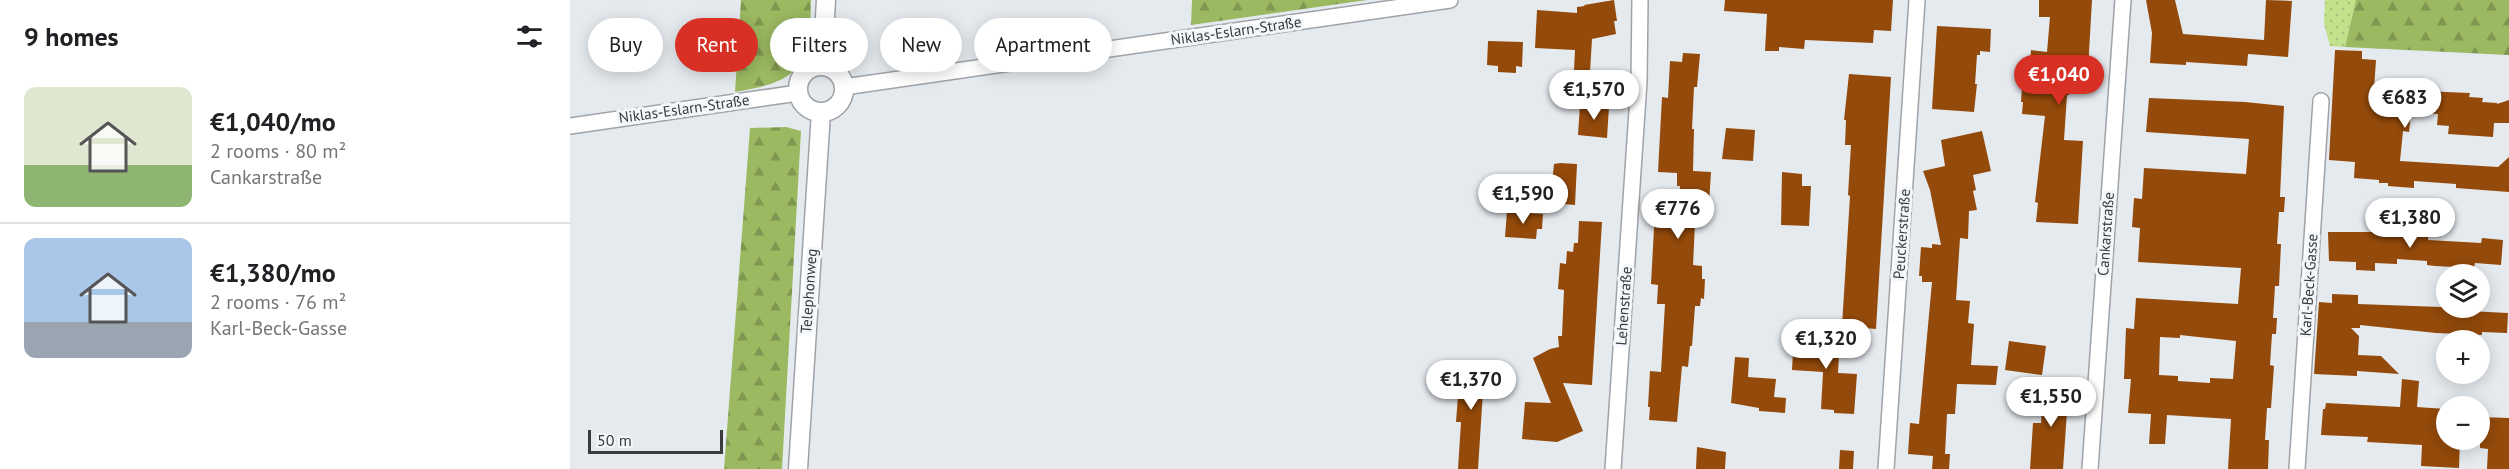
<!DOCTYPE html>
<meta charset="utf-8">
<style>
:root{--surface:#fff;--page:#f6f6f6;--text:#202124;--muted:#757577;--line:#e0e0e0;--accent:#d93025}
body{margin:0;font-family:"PT Sans",sans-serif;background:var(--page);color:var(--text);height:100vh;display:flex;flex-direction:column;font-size:22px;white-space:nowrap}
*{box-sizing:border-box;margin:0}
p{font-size:20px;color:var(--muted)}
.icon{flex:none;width:33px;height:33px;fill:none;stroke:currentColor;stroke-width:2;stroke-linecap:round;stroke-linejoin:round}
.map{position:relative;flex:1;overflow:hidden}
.side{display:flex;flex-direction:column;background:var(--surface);width:570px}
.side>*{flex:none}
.hud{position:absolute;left:18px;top:18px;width:570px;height:54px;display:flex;gap:12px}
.fabs{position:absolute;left:1866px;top:264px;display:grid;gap:12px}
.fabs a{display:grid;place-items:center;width:54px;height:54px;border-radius:50%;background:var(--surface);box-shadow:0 3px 15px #0003;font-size:30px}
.scale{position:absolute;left:18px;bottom:15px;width:135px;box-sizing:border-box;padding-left:6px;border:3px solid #383a3c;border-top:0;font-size:16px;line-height:21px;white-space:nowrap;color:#383a3c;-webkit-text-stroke:4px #f3f7fc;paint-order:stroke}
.price{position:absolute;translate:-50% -51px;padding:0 14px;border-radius:21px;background:#fff;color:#222;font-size:20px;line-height:39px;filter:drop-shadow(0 2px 3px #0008)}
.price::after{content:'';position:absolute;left:50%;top:36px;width:18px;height:14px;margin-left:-9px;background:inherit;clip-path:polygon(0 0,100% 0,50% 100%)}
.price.active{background:var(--accent);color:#fff}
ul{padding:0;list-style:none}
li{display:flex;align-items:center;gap:18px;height:150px;padding:0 24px}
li+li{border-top:2px solid var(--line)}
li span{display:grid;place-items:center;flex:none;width:168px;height:120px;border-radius:12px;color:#555}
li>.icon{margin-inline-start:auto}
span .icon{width:72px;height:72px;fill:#fffc;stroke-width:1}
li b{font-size:26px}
h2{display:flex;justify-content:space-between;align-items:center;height:72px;padding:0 24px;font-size:26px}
.pill{padding:0 21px;border-radius:27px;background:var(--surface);box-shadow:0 3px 15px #0003;font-size:21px;line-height:54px}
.pill.active{background:var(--accent);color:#fff}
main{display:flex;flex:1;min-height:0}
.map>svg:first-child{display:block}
.green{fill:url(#green-dots)}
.forest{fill:url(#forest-firs)}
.building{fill:#944a0a;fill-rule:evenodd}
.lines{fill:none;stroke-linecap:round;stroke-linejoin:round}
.minor-casing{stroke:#9fa3a8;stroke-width:18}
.tertiary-casing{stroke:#9fa3a8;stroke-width:21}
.minor{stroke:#fff;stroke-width:15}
.tertiary{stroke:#fff;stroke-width:18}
.labels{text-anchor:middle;stroke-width:6;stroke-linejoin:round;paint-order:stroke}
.street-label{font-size:15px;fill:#383a3c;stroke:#f3f7fc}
</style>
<main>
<section class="side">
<h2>9 homes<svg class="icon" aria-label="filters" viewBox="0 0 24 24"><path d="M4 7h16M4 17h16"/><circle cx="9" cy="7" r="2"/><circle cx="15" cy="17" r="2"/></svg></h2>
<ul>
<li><span style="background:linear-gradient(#dfe7d0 65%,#8fb573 0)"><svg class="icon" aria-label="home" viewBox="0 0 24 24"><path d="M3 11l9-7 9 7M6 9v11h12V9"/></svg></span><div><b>€1,040/mo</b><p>2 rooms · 80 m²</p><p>Cankarstraße</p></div></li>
<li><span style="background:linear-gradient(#a9c7e8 70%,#9aa5b1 0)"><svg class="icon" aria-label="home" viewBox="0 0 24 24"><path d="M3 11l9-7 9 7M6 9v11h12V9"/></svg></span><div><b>€1,380/mo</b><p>2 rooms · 76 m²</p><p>Karl-Beck-Gasse</p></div></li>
</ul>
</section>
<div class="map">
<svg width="1939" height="469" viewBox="0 0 1939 469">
<defs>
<pattern id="green-dots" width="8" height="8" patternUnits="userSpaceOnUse" patternTransform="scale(1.5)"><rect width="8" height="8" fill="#c2e18b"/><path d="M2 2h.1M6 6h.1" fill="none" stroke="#a7c279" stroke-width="1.8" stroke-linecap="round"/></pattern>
<pattern id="forest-firs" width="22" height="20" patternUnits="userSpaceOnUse" patternTransform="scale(1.5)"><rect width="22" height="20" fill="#9ab960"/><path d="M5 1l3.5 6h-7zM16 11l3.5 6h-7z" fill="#7f9750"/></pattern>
</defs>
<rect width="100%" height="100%" fill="#e5eaef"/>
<path class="green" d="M1755 0H1786L1775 47 1760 46 1754 24Z"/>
<path class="forest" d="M171 0H241C240 13 242 45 236 55 222 83 192 87 165 92Z
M622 0H797L621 25Z
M1786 0H1939V55L1775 47Z
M216 127 231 131 212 469H154L180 128Z"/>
<path class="building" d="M1044 0 1047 21H1044L1046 34 1022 39 1020 72 1004 71 1005 50 965 48 967 10 1007 13V7L1015 6 1014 5Z
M1155 0H1323L1321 31 1304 30 1303 43 1235 40 1234 49 1209 47V51H1195L1197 14 1154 11Z
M1469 0H1522L1517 87 1499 86V95H1497L1494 140 1513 141 1508 224 1466 222 1468 203 1465 202 1475 116 1452 114 1453 102H1451L1453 72 1459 73 1461 50 1477 52 1480 17H1469Z
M1576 0H1605L1613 34 1694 40 1696 0 1722 1 1718 57 1678 54 1677 66 1616 62V65L1580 63 1582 33Z
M1367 26 1421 29 1420 52 1410 51V55H1407L1405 84H1407L1404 112 1362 109Z
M918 41 953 42 952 67 946 66V73L928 72V66L917 65Z
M1765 50 1792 51V59L1806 60 1804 89 1900 93 1899 97 1913 98 1912 102 1927 103V104L1939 100V123H1924L1923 137 1878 134 1879 126 1867 125 1868 114 1841 112 1839 132 1833 131 1830 161 1928 167 1939 157V192L1886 188V184L1844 181V188L1818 186V183H1809V180L1784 178 1785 162 1759 160Z
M1113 53 1130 54 1127 87H1124L1122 129H1124L1123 171 1141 172 1139 204 1126 203 1123 265 1132 266V279H1135L1134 299 1131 298 1130 306H1125L1122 346H1120L1118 367 1112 366 1107 422 1079 420 1080 407H1078L1080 371 1091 372 1095 304H1087L1088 285 1081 284 1084 228 1090 218 1108 220 1110 186H1107V173L1088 172 1092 97 1098 98 1100 61 1112 62Z
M1279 74 1321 77 1306 329 1272 326 1280 196 1278 195 1281 145H1275L1276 120H1274Z
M1579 98 1675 102 1714 106 1710 197H1715L1714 212H1709L1707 244H1711L1709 286H1705L1703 318H1707L1706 334H1702L1701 349 1700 365 1704 366 1701 408H1697L1695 440H1699L1698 469H1658L1661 419 1597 415 1595 444H1579L1581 414 1558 413 1561 379H1554L1556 328 1564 329 1566 298 1668 304 1671 268 1568 262 1570 228 1562 227 1564 198 1572 199 1574 168 1676 174 1679 139 1576 132ZM1610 335 1666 341 1663 379 1640 378V383L1608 381V376L1589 375 1590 337 1610 338Z
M1010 105 1039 107 1037 138 1008 135Z
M1156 128 1185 130 1183 161 1152 159Z
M1412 131 1421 171 1403 175 1406 190 1403 191 1407 210 1399 211 1398 239 1390 238 1386 300 1400 301 1398 323 1404 324 1401 365 1428 366 1426 385 1387 384 1385 414H1377L1375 454H1380L1379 469H1362L1363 456 1338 454 1340 423 1349 424 1362 282H1352V276H1349L1351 247 1362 248V244L1371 245 1360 190 1353 171 1375 166 1371 140Z
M990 163 1007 164 1005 205 980 203 984 164Z
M1212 172 1232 174V186H1241L1239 226 1211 225Z
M937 211 973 214 972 229H967L966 239 935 237Z
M1009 221 1032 222 1022 385 993 383 1013 431 987 442 952 439 955 402 981 403 963 358 980 349 989 347 988 336H992L994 290 988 289 990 263 996 264 997 251 1003 252 1004 243H1008Z
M1811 227 1859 230 1858 240 1911 243 1912 238 1933 240 1931 265 1905 263 1904 268 1865 266 1857 265V261L1827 259V264L1805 263V271L1786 270V262L1759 261 1758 232H1811Z
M1762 294 1788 295V304L1899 308 1898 311 1938 313 1937 333 1912 332V335L1866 333 1790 325V328H1781L1789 336 1788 355 1811 356 1829 374 1787 371V376L1744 374 1749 302 1762 303Z
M1224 333 1270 335 1268 373 1287 374 1284 414 1264 413V410L1251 409 1253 372 1222 370Z
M1439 341 1476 346 1472 375 1435 370Z
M1165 357 1179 358 1178 377 1206 379 1204 397 1216 398 1215 413 1189 411V408L1161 403Z
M909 363V365L922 366 921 391H913L908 469H888L891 422H886L889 382 886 380 887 365Z
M1832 379 1849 381 1847 407 1876 409V440H1890L1889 468 1851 466 1852 445 1797 442 1798 437 1751 435 1753 409H1755L1756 403 1830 407Z
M1474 381 1499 383 1493 469H1460L1463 423H1471Z
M1910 417 1939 418V469H1917L1918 449 1910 448Z
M1127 447 1156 452 1155 469H1126Z
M1270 450 1284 451 1283 469H1269Z"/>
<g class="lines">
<g class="minor-casing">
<path id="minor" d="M274 87 880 0
M0 126 228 93
M1043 469 1069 81 1070 0
M1316 469 1347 0
M1520 469 1553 0
M1727 469 1751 101"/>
</g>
<g class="tertiary-casing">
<path id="tertiary" d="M252 66 256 0
M228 89a23 23 0 1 1 46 0a23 23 0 1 1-46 0Z
M228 469 251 112"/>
</g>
<use href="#minor" class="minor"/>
<use href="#tertiary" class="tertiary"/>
</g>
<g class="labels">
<g class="street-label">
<text transform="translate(666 31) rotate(-8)" y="5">Niklas-Eslarn-Straße</text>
<text transform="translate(114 109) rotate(-8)" y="5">Niklas-Eslarn-Straße</text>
<text transform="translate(1332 234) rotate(-86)" y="5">Peuckerstraße</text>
<text transform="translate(1536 234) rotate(-86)" y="5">Cankarstraße</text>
<text transform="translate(1739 285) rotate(-86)" y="5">Karl-Beck-Gasse</text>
<text transform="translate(239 291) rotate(-86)" y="5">Telephonweg</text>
<text transform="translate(1054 306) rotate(-86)" y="5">Lehenstraße</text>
</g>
</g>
</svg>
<div class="fabs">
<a><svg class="icon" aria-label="layers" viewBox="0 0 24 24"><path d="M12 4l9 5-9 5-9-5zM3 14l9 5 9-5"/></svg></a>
<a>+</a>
<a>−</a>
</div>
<div class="scale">50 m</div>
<b class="price active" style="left:1489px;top:106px">€1,040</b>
<b class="price" style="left:1024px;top:121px">€1,570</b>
<b class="price" style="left:1835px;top:129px">€683</b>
<b class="price" style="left:953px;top:225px">€1,590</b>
<b class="price" style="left:1108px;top:240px">€776</b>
<b class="price" style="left:1840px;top:249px">€1,380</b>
<b class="price" style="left:1256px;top:370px">€1,320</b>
<b class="price" style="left:901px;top:411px">€1,370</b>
<b class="price" style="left:1481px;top:428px">€1,550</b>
<div class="hud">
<a class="pill">Buy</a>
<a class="pill active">Rent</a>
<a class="pill">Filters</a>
<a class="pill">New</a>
<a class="pill">Apartment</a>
</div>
</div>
</main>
